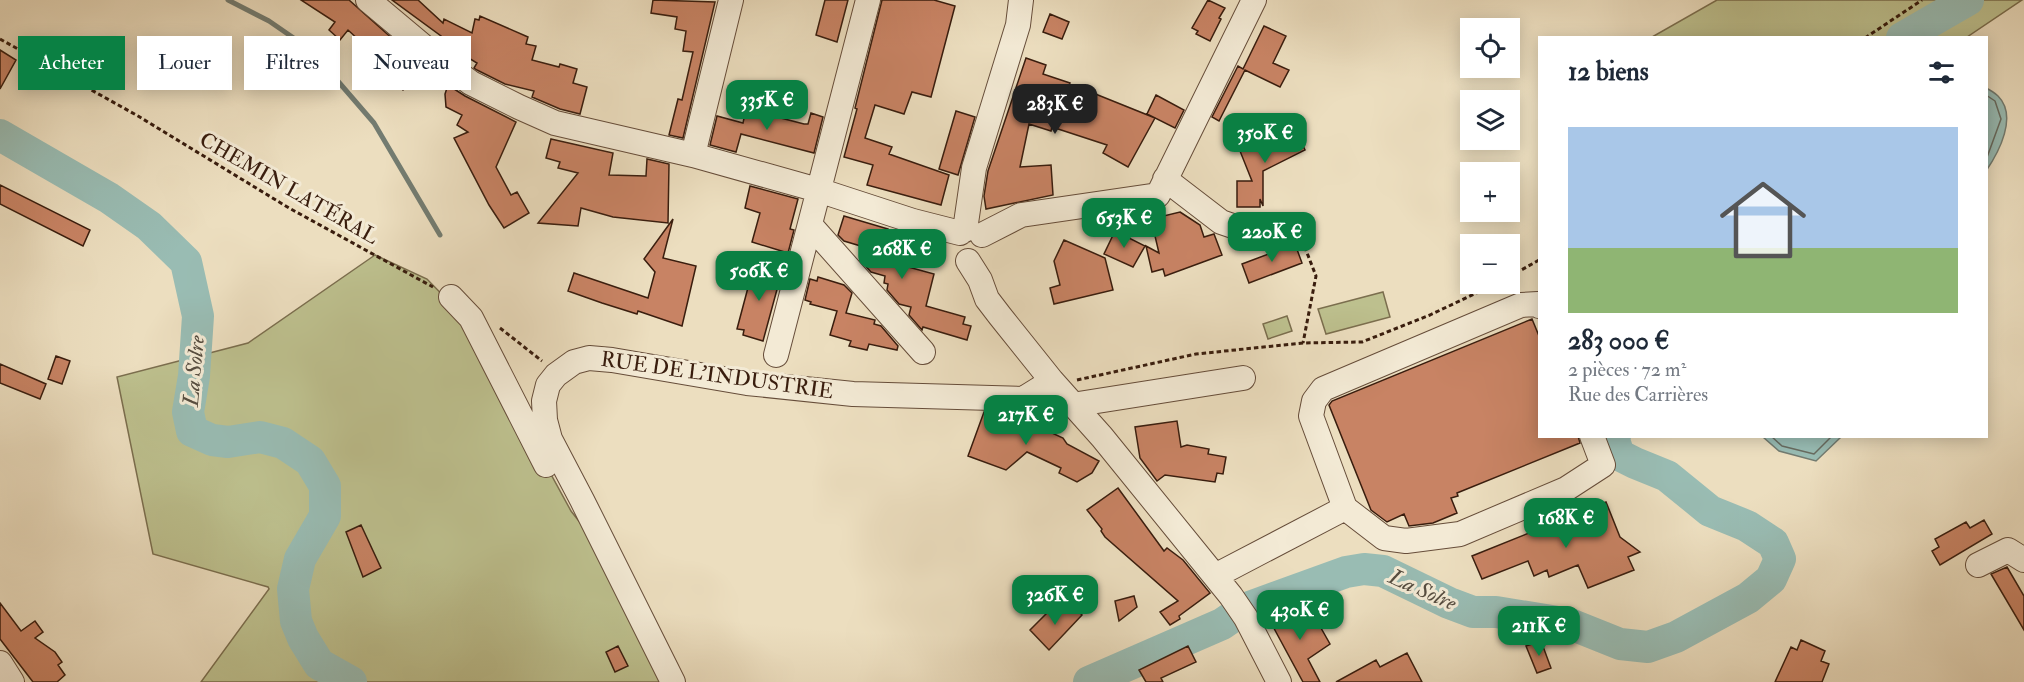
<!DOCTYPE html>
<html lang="fr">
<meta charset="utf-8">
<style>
:root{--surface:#fff;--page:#f6f6f7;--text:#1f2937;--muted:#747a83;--line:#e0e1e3;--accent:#0b8043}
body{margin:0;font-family:"IM FELL Double Pica",serif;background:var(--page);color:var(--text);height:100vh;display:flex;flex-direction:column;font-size:22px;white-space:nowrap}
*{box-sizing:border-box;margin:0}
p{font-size:20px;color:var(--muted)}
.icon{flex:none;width:33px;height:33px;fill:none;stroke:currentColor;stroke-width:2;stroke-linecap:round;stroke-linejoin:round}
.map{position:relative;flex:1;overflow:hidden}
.sheet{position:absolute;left:1538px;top:36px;width:450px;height:402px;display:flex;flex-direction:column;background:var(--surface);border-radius:0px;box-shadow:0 3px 15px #0003}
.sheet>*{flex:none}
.guide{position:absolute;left:18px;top:36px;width:570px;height:54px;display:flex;gap:12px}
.buttons{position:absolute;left:1460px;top:18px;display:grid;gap:12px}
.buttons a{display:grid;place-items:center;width:60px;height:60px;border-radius:0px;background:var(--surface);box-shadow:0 3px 15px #0003;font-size:30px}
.price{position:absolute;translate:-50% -51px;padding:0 14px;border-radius:12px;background:var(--accent);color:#fff;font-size:20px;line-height:39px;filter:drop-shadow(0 2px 3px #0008)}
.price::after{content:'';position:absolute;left:50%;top:36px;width:18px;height:14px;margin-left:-9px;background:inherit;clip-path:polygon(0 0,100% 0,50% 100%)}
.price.on{background:#222;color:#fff}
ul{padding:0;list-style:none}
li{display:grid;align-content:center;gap:12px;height:318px;padding:0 30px}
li+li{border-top:2px solid var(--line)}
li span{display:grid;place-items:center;height:186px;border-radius:0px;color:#555}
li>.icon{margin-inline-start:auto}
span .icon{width:108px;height:108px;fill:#fffc;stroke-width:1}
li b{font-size:26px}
h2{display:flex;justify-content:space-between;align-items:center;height:72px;padding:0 30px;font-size:26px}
.chip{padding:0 21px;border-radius:0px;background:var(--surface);box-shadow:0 3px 15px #0003;font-size:21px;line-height:54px}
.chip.on{background:var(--accent);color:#fff}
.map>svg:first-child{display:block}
.green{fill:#bdc08e;stroke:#7b6e4e;stroke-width:1.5}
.water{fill:#99bcb3;stroke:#737c71;stroke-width:1.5}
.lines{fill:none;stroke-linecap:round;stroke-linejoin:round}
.shore{stroke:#696c60;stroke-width:1.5}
.stream{stroke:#737c71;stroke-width:5}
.river{stroke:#99bcb3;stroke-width:32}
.building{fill:#c88364;stroke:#391d0e;stroke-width:1.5}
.minor-casing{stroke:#664d3a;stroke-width:26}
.path{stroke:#391d0e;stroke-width:3;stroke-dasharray:4.5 3;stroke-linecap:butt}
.minor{stroke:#f3ead5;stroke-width:24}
.labels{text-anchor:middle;stroke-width:6;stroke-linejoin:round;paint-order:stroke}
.street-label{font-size:21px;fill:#391d0e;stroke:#f3ead5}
.water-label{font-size:22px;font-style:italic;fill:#564d40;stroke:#f3ead5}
</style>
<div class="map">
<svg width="2024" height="682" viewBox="0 0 2024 682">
<rect width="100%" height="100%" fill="#ecdebf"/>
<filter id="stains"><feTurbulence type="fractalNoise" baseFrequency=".00333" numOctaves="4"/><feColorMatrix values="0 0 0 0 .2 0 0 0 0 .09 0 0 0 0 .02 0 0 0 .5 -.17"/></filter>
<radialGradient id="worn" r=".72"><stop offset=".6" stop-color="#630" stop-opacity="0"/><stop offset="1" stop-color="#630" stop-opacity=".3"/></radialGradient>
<path class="green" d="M1717 0H2022L1967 37H1652Z
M375 255 427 279 466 319 571 511 582 525 663 682H201L269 589 268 587 153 554 117 377 248 343Z
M1383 292 1390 317 1326 334 1318 309Z
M1287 316 1292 331 1268 339 1263 324Z"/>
<path class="water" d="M1986 88C1990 90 1995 93 1998 96 2018 116 1999 152 1986 171Z
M1763 437H1841L1816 461 1779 451Z"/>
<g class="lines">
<path class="shore" d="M1986 95 1995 101 2001 119 1986 160
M1771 436 1782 446 1814 454 1832 436"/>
<path class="stream" d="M228 0 269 21 311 50 374 123 440 235"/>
<path class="river" d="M1902 38 1968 0
M0 135 109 198 149 226 186 262 198 316 194 376 188 412 192 431 212 440 228 442 260 437 283 443 310 461 325 486V516L300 559 293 589 296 621 303 638 319 664 351 682
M1089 682 1222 624 1244 609 1346 572 1364 569 1383 571 1449 603 1473 612H1496L1570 624 1620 644 1648 647 1676 637 1748 598 1771 579 1780 559 1773 543 1747 526 1710 511 1667 476 1635 463 1619 455 1614 440 1615 436"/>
</g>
<path class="building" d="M301 0H349L404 49 400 54 420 74 403 90 383 71 380 73 366 60 373 53 348 30 340 40 329 30 335 22Z
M392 0H418L443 23 444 19 472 33 475 19 479 20 480 16 528 37 526 44 536 46 532 60 559 67 560 64 577 69 573 83 587 87 580 114 560 109 532 97 534 91 505 84 477 70 474 68 477 63 439 40 441 36Z
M653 0 715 2 683 138 669 135 678 99 682 100 693 52 683 51 686 31 675 29 677 17 651 13Z
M825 0H848L837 42 816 35Z
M882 0H934L955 6 931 97 912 92 904 114 875 105 865 138 892 147 889 154 949 175 941 205 867 185 873 165 844 157 857 109 855 108Z
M1208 0 1225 8 1219 18 1221 19 1210 41 1196 34 1198 31 1192 28Z
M1050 14 1069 22 1062 39 1043 32Z
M1264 26 1286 36 1273 63 1289 70 1280 87 1245 70 1219 121 1212 117 1238 66 1243 69Z
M0 50 16 60 0 89Z
M1026 58 1046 65 1043 74 1070 83 1061 106 1084 115 1093 93 1155 118 1128 167 1103 153 1107 145 1052 127 1051 131 1029 124 1020 167 1051 165 1053 195 986 209 984 196 988 171Z
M448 85 465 96 516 122 496 167 511 195 517 192 529 213 504 228 489 205 454 138 468 132 457 125 462 115 446 107 445 94Z
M1156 95 1184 110 1175 128 1147 114Z
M746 109 804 124H808L811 113 823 117 814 153 741 134 736 152 710 145 717 116 743 123Z
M956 111 975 117 958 175 939 169Z
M1294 126 1305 150 1263 171V206L1260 199V207H1237V181H1252L1240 151Z
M551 139 613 153 609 175 646 176 647 159 669 164 668 223 613 217 581 208 578 226 538 223 578 173 558 168 560 162 546 158Z
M0 185 90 230 83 246 0 204Z
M750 186 798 199 790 229 794 230 788 253 752 242 760 213 745 208Z
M1180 212 1200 225 1204 237 1214 234 1222 255 1165 276 1163 269 1152 272 1146 246 1159 253 1151 219Z
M844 216 888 229 879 259 934 274 926 306 965 317 963 324 971 326 967 340 923 327 922 330 909 315 911 307 899 304 887 290 888 284 884 283 885 276 871 272 860 260 864 247 844 241 838 235Z
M673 219 663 258 696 266 682 326 638 311 637 314 602 303 568 291 574 273 648 298 655 272 644 259Z
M1115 231 1145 246 1133 267 1104 254Z
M1064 240 1105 258 1113 290 1054 304 1050 288 1060 285 1054 261Z
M1295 244 1302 263 1249 283 1242 264Z
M754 265 782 271 763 341 743 335 744 330 737 329Z
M818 277 844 285 852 293 846 313 875 320 874 324 881 326 898 346 897 350 869 344 867 350 849 346 851 341 830 335 837 311 810 304 811 302 805 300 810 279 817 281Z
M1532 319 1539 336V436H1578L1580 443 1457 493 1458 496 1451 498 1457 513 1433 523 1409 526 1404 514 1387 522 1371 510 1329 405 1332 401Z
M56 356 70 361 62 384 48 379Z
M0 364 46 384 40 399 0 383Z
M984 412 1007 413 1026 421 1063 438 1067 444 1099 461 1092 473 1077 482 1059 473 1061 468 1027 452 1006 470 968 456Z
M1177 421 1181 447 1187 445 1209 449 1208 454 1226 457 1223 474 1217 473 1215 482 1165 475 1157 481 1140 458 1135 427Z
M1118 488 1164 551 1167 548 1183 560 1210 593 1179 616 1180 619 1170 625 1160 612 1178 601 1105 537 1101 531 1102 529 1087 510Z
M1606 502 1620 537 1640 552 1628 557 1634 570 1588 588 1578 565 1549 577 1547 570 1534 576 1528 561 1482 579 1472 556Z
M1984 520 1992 534 1940 565 1932 551 1939 547 1935 539 1966 522 1970 528Z
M361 525 381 568 363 577 346 532Z
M2007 567 2024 596V630L1991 574Z
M1134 596 1137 607 1119 621 1115 601Z
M0 603 21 631 35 621 43 632 35 638 55 652 62 662 58 665 65 675 57 682H33L0 639Z
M1298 605 1309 626 1317 621 1330 644 1308 659 1320 682H1303L1270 621Z
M1074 606 1082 615 1049 650 1030 630 1047 613Z
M1801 640 1825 651 1821 661 1829 664 1822 682H1775L1791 647 1797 650Z
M1541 641 1551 668 1537 673 1526 646Z
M618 646 628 666 615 672 606 652Z
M1188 646 1196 662 1161 678 1163 682H1146L1139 670Z
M1407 653 1422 682H1336L1376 660 1380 667Z"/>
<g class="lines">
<g class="minor-casing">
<path id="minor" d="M368 0 436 57 471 83 519 107 555 123 693 155 818 190 913 221 960 233
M693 155 731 0
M1165 179 1221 222 1259 235
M811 226 923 352
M965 230 974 168 1018 25 1021 0
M982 235 1021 215 1158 195 1254 0
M968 261 980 280 987 299 1000 316 1052 381 1102 437 1231 596 1246 618 1279 682
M451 297 471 318 546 465
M1539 306 1538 304 1521 305 1323 389 1314 401 1311 416 1345 508 1384 538 1406 541 1460 534 1566 489 1603 465 1592 436
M776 355 868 0
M1072 405 1243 378
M1978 565 2008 550 2024 560
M1215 576 1345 508
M0 663 12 682
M673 682 582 500 550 439 545 420 544 401 548 385 556 375 574 362 589 358 612 360 747 383 853 394 1023 399 1052 381"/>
</g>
<path class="path" d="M1865 38 1922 0
M0 39 138 116 289 208 433 287
M1277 238 1299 242 1304 245 1316 276 1303 343
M1509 277 1539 260
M500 328 542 361
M1077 380 1196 354 1303 343 1362 342 1430 315 1495 284"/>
<use href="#minor" class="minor"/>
</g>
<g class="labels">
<g class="street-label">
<text transform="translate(289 188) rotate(30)" y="7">CHEMIN LATÉRAL</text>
<text transform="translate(717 375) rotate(8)" y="7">RUE DE L'INDUSTRIE</text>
</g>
<g class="water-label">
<text transform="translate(193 371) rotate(-85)" y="8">La Solre</text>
<text transform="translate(1423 589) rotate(24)" y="8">La Solre</text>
</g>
</g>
<rect width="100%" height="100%" filter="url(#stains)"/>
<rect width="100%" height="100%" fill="url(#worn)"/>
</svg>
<div class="buttons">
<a><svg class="icon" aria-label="locate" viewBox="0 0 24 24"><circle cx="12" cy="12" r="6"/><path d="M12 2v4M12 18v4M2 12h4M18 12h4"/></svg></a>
<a><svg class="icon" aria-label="layers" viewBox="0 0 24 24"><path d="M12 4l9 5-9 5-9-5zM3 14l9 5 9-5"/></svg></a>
<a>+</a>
<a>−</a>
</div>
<b class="price" style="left:767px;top:131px">335K €</b>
<b class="price on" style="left:1055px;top:135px">283K €</b>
<b class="price" style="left:1265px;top:164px">350K €</b>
<b class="price" style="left:1124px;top:249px">653K €</b>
<b class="price" style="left:1272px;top:263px">220K €</b>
<b class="price" style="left:902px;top:280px">268K €</b>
<b class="price" style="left:759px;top:302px">506K €</b>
<b class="price" style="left:1026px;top:446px">217K €</b>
<b class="price" style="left:1566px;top:549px">168K €</b>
<b class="price" style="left:1055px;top:626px">326K €</b>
<b class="price" style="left:1300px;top:641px">430K €</b>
<b class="price" style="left:1539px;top:657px">211K €</b>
<div class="guide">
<a class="chip on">Acheter</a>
<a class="chip">Louer</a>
<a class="chip">Filtres</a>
<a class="chip">Nouveau</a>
</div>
<section class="sheet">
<h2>12 biens<svg class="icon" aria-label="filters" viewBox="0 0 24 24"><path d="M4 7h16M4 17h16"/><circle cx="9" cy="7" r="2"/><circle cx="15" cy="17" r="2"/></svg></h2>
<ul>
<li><span style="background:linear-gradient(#a9c7e8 65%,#8fb573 0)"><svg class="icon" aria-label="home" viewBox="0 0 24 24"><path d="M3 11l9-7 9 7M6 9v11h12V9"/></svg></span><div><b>283 000 €</b><p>2 pièces · 72 m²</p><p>Rue des Carrières</p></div></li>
</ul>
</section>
</div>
